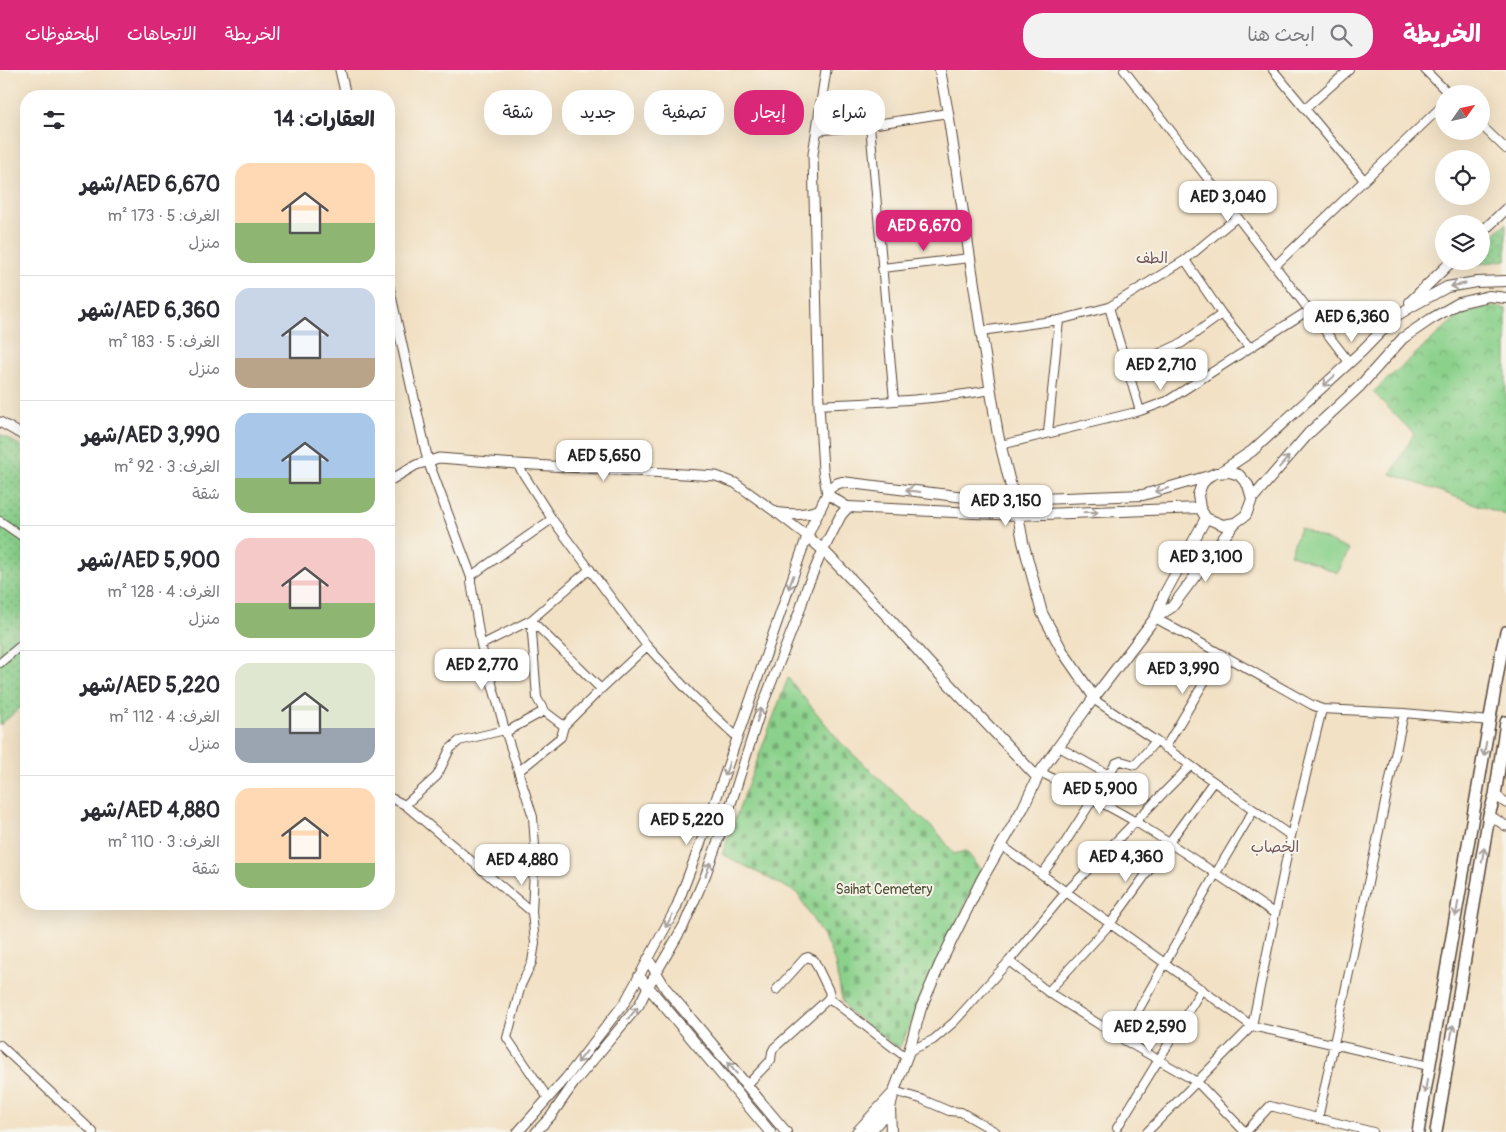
<!DOCTYPE html>
<html lang="ar">
<meta charset="utf-8">
<style>
:root{--surface:#fff;--page:#f2f2f3;--text:#2b2b33;--muted:#7c7c81;--line:#e1e1e2;--accent:#db2777}
body{margin:0;font-family:Pangolin,"Playpen Sans Arabic",sans-serif;background:var(--page);color:var(--text);direction:rtl;height:100vh;display:flex;flex-direction:column;font-size:19px;white-space:nowrap}
*{box-sizing:border-box;margin:0}
p{font-size:16px;color:var(--muted)}
.icon{flex:none;width:28px;height:28px;fill:none;stroke:currentColor;stroke-width:2;stroke-linecap:round;stroke-linejoin:round}
.map{position:relative;flex:1;overflow:hidden;direction:ltr}
.side{position:absolute;left:20px;top:20px;width:375px;height:820px;display:flex;flex-direction:column;background:var(--surface);border-radius:20px;box-shadow:0 5px 20px #0002;direction:rtl}
.side>*{flex:none}
.guide{position:absolute;left:410px;top:20px;width:475px;height:45px;direction:rtl;display:flex;gap:10px}
.needle{width:32px;rotate:56deg}
.fabs{position:absolute;left:1435px;top:15px;display:grid;gap:10px}
.fabs a{display:grid;place-items:center;width:55px;height:55px;border-radius:50%;background:var(--surface);box-shadow:0 5px 20px #0002;font-size:25px}
.price{position:absolute;translate:-50% -42px;padding:0 11px;border-radius:10px;background:#fff;color:#222;font-size:16px;line-height:32px;filter:drop-shadow(0 1px 2px #0008)}
.price::after{content:'';position:absolute;left:50%;top:30px;width:15px;height:11px;margin-left:-8px;background:inherit;clip-path:polygon(0 0,100% 0,50% 100%)}
.price.current{background:var(--accent);color:#fff}
ul{padding:0;list-style:none}
li{display:flex;align-items:center;gap:15px;height:125px;padding:0 20px}
li+li{border-top:1px solid var(--line)}
li span{display:grid;place-items:center;flex:none;width:140px;height:100px;border-radius:15px;color:#555}
li>.icon{margin-inline-start:auto}
span .icon{width:60px;height:60px;fill:#fffc;stroke-width:1}
li b{font-size:21px}
h2{display:flex;justify-content:space-between;align-items:center;height:60px;padding:0 20px;font-size:21px}
.chip{padding:0 18px;border-radius:20px;background:var(--surface);box-shadow:0 5px 20px #0002;font-size:18px;line-height:45px}
.chip.current{background:var(--accent);color:#fff}
header{display:flex;align-items:center;gap:30px;box-sizing:border-box;height:70px;padding:0 25px;background:var(--accent);color:#fff}
header strong{font-size:24px}
nav{display:flex;gap:28px;margin-inline-start:auto;font-size:18px}
.search{width:350px;height:45px;background:var(--page);display:flex;align-items:center;gap:12px;box-sizing:border-box;padding:0 18px;border-radius:20px;color:var(--muted);font-size:19px}
.map>svg:first-child{display:block}
.grass{fill:url(#grass-dots);stroke:#637e55}
.cemetery{fill:url(#cemetery-stones);stroke:#637e55}
.park{fill:url(#park-crowns);stroke:#637e55}
.pitch{fill:#8bd18c;stroke:#637e55}
.lines{fill:none;stroke-linecap:round;stroke-linejoin:round}
.minor-casing{stroke:#564537;stroke-width:10}
.tertiary-casing{stroke:#564537;stroke-width:11}
.secondary-casing{stroke:#564537;stroke-width:12}
.primary-casing{stroke:#564537;stroke-width:14}
.minor{stroke:#fff;stroke-width:8}
.tertiary{stroke:#fff;stroke-width:9}
.secondary{stroke:#fff;stroke-width:10}
.primary{stroke:#fff;stroke-width:11}
.oneway{stroke:#a79f9a}
.labels{text-anchor:middle;stroke-width:4;stroke-linejoin:round;paint-order:stroke}
.park-label{font-size:14px;fill:#4f543a;stroke:#f7f3e8}
.neighbourhood-label{font-size:15px;fill:#71585f;stroke:#f7f3e8}
</style>
<header>
<strong>الخريطة</strong>
<div class="search"><svg class="icon" aria-label="search" viewBox="0 0 24 24"><circle cx="10" cy="10" r="6"/><path d="M15 15l6 6"/></svg>ابحث هنا</div>
<nav><a>الخريطة</a><a>الاتجاهات</a><a>المحفوظات</a></nav>
</header>
<div class="map">
<svg width="1506" height="1062" viewBox="0 0 1506 1062">
<defs>
<pattern id="grass-dots" width="8" height="8" patternUnits="userSpaceOnUse" patternTransform="scale(1.25)"><rect width="8" height="8" fill="#8bd18c"/><path d="M2 2h.1M6 6h.1" fill="none" stroke="#73aa72" stroke-width="1.8" stroke-linecap="round"/></pattern>
<pattern id="cemetery-stones" width="16" height="16" patternUnits="userSpaceOnUse" patternTransform="scale(1.25)"><rect width="16" height="16" fill="#8bd18c"/><path d="M2 7V4a2 2 0 0 1 4 0v3zM10 15v-3a2 2 0 0 1 4 0v3z" fill="#73aa72"/></pattern>
<pattern id="park-crowns" width="20" height="18" patternUnits="userSpaceOnUse" patternTransform="scale(1.25)"><rect width="20" height="18" fill="#8bd18c"/><path d="M2 6a3 3 0 1 1 6 0M12 15a3 3 0 1 1 6 0" fill="none" stroke="#73aa72"/></pattern>
</defs>
<rect width="100%" height="100%" fill="#f7f3e8"/>
<filter id="ink" filterUnits="userSpaceOnUse"><feTurbulence type="fractalNoise" baseFrequency=".02" numOctaves="2"/><feDisplacementMap in="SourceGraphic" scale="10" xChannelSelector="R" yChannelSelector="G"/><feConvolveMatrix kernelMatrix="1 2 1 2 8 2 1 2 1" color-interpolation-filters="sRGB"/></filter>
<filter id="wash" filterUnits="userSpaceOnUse"><feTurbulence type="fractalNoise" baseFrequency=".0096" numOctaves="4" result="noise"/><feDisplacementMap in="SourceGraphic" scale="20" xChannelSelector="R" yChannelSelector="G"/><feGaussianBlur stdDeviation="1.12" result="paint"/><feColorMatrix in="noise" values="0 0 0 0 0 0 0 0 0 0 0 0 0 0 0 0 0 1.4 0 .05"/><feComposite in="paint" operator="in"/></filter>
<g filter="url(#wash)">
<rect width="100%" height="100%" fill="#f2e1c5"/>
<path class="grass" d="M1506 153V190L1458 197 1464 191H1481V176Z
M0 364 26 379V633L0 655Z"/>
<path class="cemetery" d="M788 608 841 673 939 764 954 784 966 781 981 799 899 979 848 941 842 929 835 893 828 875 797 823 722 784Z"/>
<path class="park" d="M1494 236 1506 239V445L1391 404 1414 364 1373 322 1460 244Z"/>
<path class="pitch" d="M1300 458 1349 480 1338 503 1290 484Z"/>
</g>
<g filter="url(#ink)">
<g class="lines">
<g class="minor-casing">
<path id="minor" d="M1124 0 1349 292
M1273 0 1364 110
M1425 0 1449 24
M1305 39 1349 0
M870 55 894 331
M1481 55 1506 79
M817 61 870 55 948 43
M1185 190 1222 244 1250 278
M1275 196 1444 34
M882 198 970 188
M1109 237 1140 341
M981 261 1059 250 1109 237 1185 190 1237 147
M1127 298 1182 273 1222 244
M819 335C877 332 934 330 991 320
M1048 363 1059 250
M1001 375 1140 341 1167 331 1309 240
M517 394 552 449 647 576 692 625 737 667
M0 451 26 469
M1155 548 1221 584 1312 635 1322 639 1404 643 1490 651
M531 550 537 628 544 641 564 656 601 619 647 576
M531 550 601 619
M481 575 531 550 590 499
M0 593 26 571
M1093 629 1156 671 1291 766
M506 662 544 641
M1059 677 1109 705
M1165 678 1221 584
M519 701 561 667 564 656
M1040 702C1072 718 1104 733 1134 751 1182 780 1228 812 1274 843
M389 727 405 735 532 842
M405 735 437 706 450 679 459 671 505 660
M1001 775 1252 956 1429 996
M1042 804 1063 776 1116 693 1121 691 1135 695 1156 671
M1009 891 1048 922 1122 969 1197 1012 1245 1062
M1048 922 1110 854 1213 712
M829 928 907 988
M1122 969 1216 803 1253 741
M0 975 93 1062
M909 981 933 970 954 952 1009 891 1066 822 1190 696
M747 1015 771 990 772 982 774 978 827 930 830 925 829 921 814 890 808 887 805 888 776 920
M894 1021 921 1029 949 1041 961 1042 996 1062
M548 1028 507 968 521 915 532 892 535 873 532 842 535 777 533 747 505 660 481 575 471 512V506L552 449
M1318 1049 1404 643
M1117 1058 1202 919
M1147 1062 1252 956 1291 766 1322 639
M1246 1062 1270 1036 1373 1062"/>
</g>
<g class="tertiary-casing">
<path id="tertiary" d="M340 0 346 26
M826 0 813 84 819 335 823 400 827 424 848 437
M389 217 428 391 471 506
M0 352 26 367
M389 411 416 395 439 388 517 394 716 406 735 413 777 443 807 466 704 764 676 838 625 932 566 1008 518 1062
M1495 725 1506 733
M1489 745 1506 756
M536 1062 551 1046 574 1013 639 935 648 917 684 855 706 804 730 737 761 639 800 540 807 517 823 480"/>
</g>
<g class="secondary-casing">
<path id="secondary" d="M940 0 948 43 981 261 998 365 1018 445 1023 472 1042 543 1063 582 1094 627
M1481 163 1506 139
M1410 232 1452 191
M1222 401 1252 381 1362 281 1396 246 1414 235 1447 217 1476 212 1506 211
M1252 429 1309 363 1360 316 1403 268 1431 249 1459 233 1489 226 1506 228
M777 443C793 445 805 445 820 440
M823 480 841 445 848 437 1018 445 1200 438
M1155 548 1172 537 1225 466 1235 453 1246 445 1252 429 1248 415 1239 405 1230 402 1216 403 1209 406 1202 414 1198 425 1200 438 1206 448 1223 455 1235 453
M1037 707 929 593 888 547 823 480 807 466 830 418 836 414 842 412 989 430H1014L1143 425 1209 406
M648 889 666 919 786 1062
M639 906 770 1062
M857 1062 894 1022
M870 1062 890 1038
M891 1062 890 1038 894 1021 909 981 921 938 940 894 982 809 1023 738 1040 702 1093 629 1155 548 1164 525 1206 448"/>
</g>
<g class="primary-casing">
<path id="primary" d="M1418 1062 1502 579 1506 562
M1436 1062 1489 745 1495 725 1506 652"/>
</g>
<use href="#minor" class="minor"/>
<use href="#tertiary" class="tertiary"/>
<use href="#secondary" class="secondary"/>
<use href="#primary" class="primary"/>
</g>
<defs><path id="oneway-shaft" d="M-6 0H5M1.5-3L5.5 0L1.5 3" fill="none" stroke-width="1.6" stroke-linecap="round" stroke-linejoin="round" transform="scale(1.25)"/></defs>
<g class="oneway">
<use href="#oneway-shaft" transform="translate(1458 215) rotate(169)"/>
<use href="#oneway-shaft" transform="translate(1329 311) rotate(137)"/>
<use href="#oneway-shaft" transform="translate(1284 392) rotate(-49)"/>
<use href="#oneway-shaft" transform="translate(1162 420) rotate(164)"/>
<use href="#oneway-shaft" transform="translate(913 421) rotate(-173)"/>
<use href="#oneway-shaft" transform="translate(1091 442) rotate(-2)"/>
<use href="#oneway-shaft" transform="translate(791 512) rotate(110)"/>
<use href="#oneway-shaft" transform="translate(759 645) rotate(-72)"/>
<use href="#oneway-shaft" transform="translate(1485 679) rotate(100)"/>
<use href="#oneway-shaft" transform="translate(727 699) rotate(109)"/>
<use href="#oneway-shaft" transform="translate(1483 785) rotate(-80)"/>
<use href="#oneway-shaft" transform="translate(708 799) rotate(-70)"/>
<use href="#oneway-shaft" transform="translate(1457 839) rotate(100)"/>
<use href="#oneway-shaft" transform="translate(669 851) rotate(119)"/>
<use href="#oneway-shaft" transform="translate(633 943) rotate(-50)"/>
<use href="#oneway-shaft" transform="translate(1452 962) rotate(-80)"/>
<use href="#oneway-shaft" transform="translate(582 987) rotate(128)"/>
<use href="#oneway-shaft" transform="translate(732 998) rotate(-130)"/>
<use href="#oneway-shaft" transform="translate(1426 1016) rotate(100)"/>
</g>
</g>
<g class="labels">
<g class="park-label">
<text x="884" y="824">Saihat Cemetery</text>
</g>
<g class="neighbourhood-label">
<text x="1152" y="193">الطف</text>
<text x="1275" y="782">الخصاب</text>
</g>
</g>
</svg>
<div class="fabs">
<a><svg class="needle" viewBox="-14 -14 28 28"><path d="M0-13l5 13h-10z" fill="#e53935"/><path d="M0 13l5-13h-10z" fill="#7c7c81"/></svg></a>
<a><svg class="icon" aria-label="locate" viewBox="0 0 24 24"><circle cx="12" cy="12" r="6"/><path d="M12 2v4M12 18v4M2 12h4M18 12h4"/></svg></a>
<a><svg class="icon" aria-label="layers" viewBox="0 0 24 24"><path d="M12 4l9 5-9 5-9-5zM3 14l9 5 9-5"/></svg></a>
</div>
<b class="price" style="left:1228px;top:153px">AED 3,040</b>
<b class="price current" style="left:924px;top:182px">AED 6,670</b>
<b class="price" style="left:1352px;top:273px">AED 6,360</b>
<b class="price" style="left:1161px;top:321px">AED 2,710</b>
<b class="price" style="left:604px;top:412px">AED 5,650</b>
<b class="price" style="left:1006px;top:457px">AED 3,150</b>
<b class="price" style="left:1206px;top:513px">AED 3,100</b>
<b class="price" style="left:482px;top:621px">AED 2,770</b>
<b class="price" style="left:1183px;top:625px">AED 3,990</b>
<b class="price" style="left:1100px;top:745px">AED 5,900</b>
<b class="price" style="left:687px;top:776px">AED 5,220</b>
<b class="price" style="left:1126px;top:813px">AED 4,360</b>
<b class="price" style="left:522px;top:816px">AED 4,880</b>
<b class="price" style="left:1150px;top:983px">AED 2,590</b>
<div class="guide">
<a class="chip">شراء</a>
<a class="chip current">إيجار</a>
<a class="chip">تصفية</a>
<a class="chip">جديد</a>
<a class="chip">شقة</a>
</div>
<section class="side">
<h2>العقارات: 14<svg class="icon" aria-label="filters" viewBox="0 0 24 24"><path d="M4 7h16M4 17h16"/><circle cx="9" cy="7" r="2"/><circle cx="15" cy="17" r="2"/></svg></h2>
<ul>
<li><span style="background:linear-gradient(#ffd9b3 60%,#8fb573 0)"><svg class="icon" aria-label="home" viewBox="0 0 24 24"><path d="M3 11l9-7 9 7M6 9v11h12V9"/></svg></span><div><b>AED 6,670/شهر</b><p>الغرف: 5 · 173 m²</p><p>منزل</p></div></li>
<li><span style="background:linear-gradient(#c9d6e8 70%,#b9a48a 0)"><svg class="icon" aria-label="home" viewBox="0 0 24 24"><path d="M3 11l9-7 9 7M6 9v11h12V9"/></svg></span><div><b>AED 6,360/شهر</b><p>الغرف: 5 · 183 m²</p><p>منزل</p></div></li>
<li><span style="background:linear-gradient(#a9c7e8 65%,#8fb573 0)"><svg class="icon" aria-label="home" viewBox="0 0 24 24"><path d="M3 11l9-7 9 7M6 9v11h12V9"/></svg></span><div><b>AED 3,990/شهر</b><p>الغرف: 3 · 92 m²</p><p>شقة</p></div></li>
<li><span style="background:linear-gradient(#f6c9c9 65%,#8fb573 0)"><svg class="icon" aria-label="home" viewBox="0 0 24 24"><path d="M3 11l9-7 9 7M6 9v11h12V9"/></svg></span><div><b>AED 5,900/شهر</b><p>الغرف: 4 · 128 m²</p><p>منزل</p></div></li>
<li><span style="background:linear-gradient(#dfe7d0 65%,#9aa5b1 0)"><svg class="icon" aria-label="home" viewBox="0 0 24 24"><path d="M3 11l9-7 9 7M6 9v11h12V9"/></svg></span><div><b>AED 5,220/شهر</b><p>الغرف: 4 · 112 m²</p><p>منزل</p></div></li>
<li><span style="background:linear-gradient(#ffd9b3 75%,#8fb573 0)"><svg class="icon" aria-label="home" viewBox="0 0 24 24"><path d="M3 11l9-7 9 7M6 9v11h12V9"/></svg></span><div><b>AED 4,880/شهر</b><p>الغرف: 3 · 110 m²</p><p>شقة</p></div></li>
</ul>
</section>
</div>
